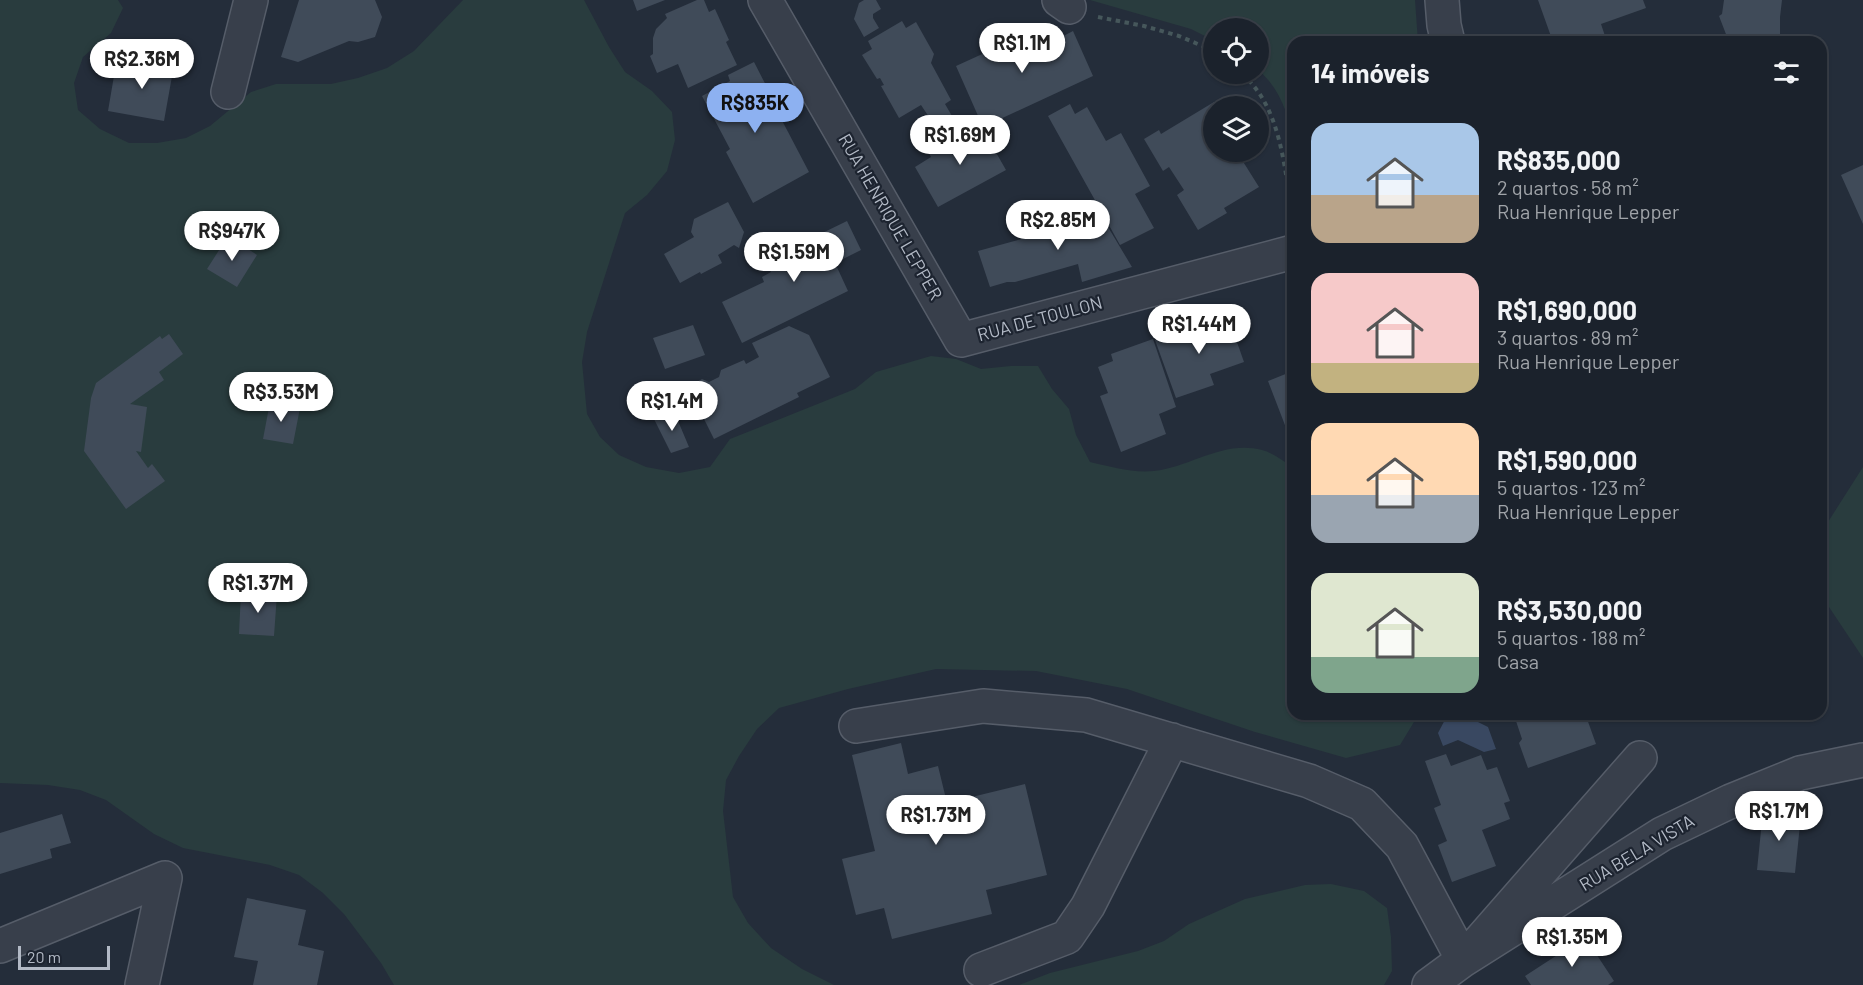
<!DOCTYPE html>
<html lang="pt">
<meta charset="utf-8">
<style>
:root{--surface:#1b222c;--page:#282f38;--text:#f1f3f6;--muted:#a0a4a9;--line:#393f48;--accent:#8db1f1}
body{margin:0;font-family:Barlow,sans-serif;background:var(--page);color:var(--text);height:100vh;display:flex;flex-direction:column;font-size:22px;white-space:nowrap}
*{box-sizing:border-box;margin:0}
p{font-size:20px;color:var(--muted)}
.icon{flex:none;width:33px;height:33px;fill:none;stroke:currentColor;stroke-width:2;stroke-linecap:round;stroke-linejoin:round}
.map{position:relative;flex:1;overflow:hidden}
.details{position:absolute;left:1287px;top:36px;width:540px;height:684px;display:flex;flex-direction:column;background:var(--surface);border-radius:18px;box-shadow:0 2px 4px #0004,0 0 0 2px var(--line)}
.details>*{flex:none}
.controls{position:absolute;left:1203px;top:18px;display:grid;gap:12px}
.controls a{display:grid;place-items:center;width:66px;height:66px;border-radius:50%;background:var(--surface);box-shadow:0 2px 4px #0004,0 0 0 2px var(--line);font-size:30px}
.scale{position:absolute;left:18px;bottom:15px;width:92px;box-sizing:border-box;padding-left:6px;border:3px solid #b3bac6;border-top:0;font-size:16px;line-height:21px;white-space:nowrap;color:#b3bac6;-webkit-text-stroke:4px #1d2430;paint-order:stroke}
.price{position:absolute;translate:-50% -51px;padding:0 14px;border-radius:21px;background:#fff;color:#222;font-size:20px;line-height:39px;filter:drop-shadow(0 2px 3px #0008)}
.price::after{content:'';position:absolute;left:50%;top:36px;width:18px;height:14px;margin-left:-9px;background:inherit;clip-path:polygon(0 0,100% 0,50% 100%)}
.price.active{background:var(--accent);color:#111}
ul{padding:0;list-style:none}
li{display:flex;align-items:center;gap:18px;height:150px;padding:0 24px}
li span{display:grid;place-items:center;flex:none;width:168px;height:120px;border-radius:18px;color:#555}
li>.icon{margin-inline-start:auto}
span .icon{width:72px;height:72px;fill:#fffc;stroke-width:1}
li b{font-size:26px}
h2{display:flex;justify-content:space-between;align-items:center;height:72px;padding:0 24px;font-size:26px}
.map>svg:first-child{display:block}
.green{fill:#293c3e}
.water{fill:#394861}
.building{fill:#404b59}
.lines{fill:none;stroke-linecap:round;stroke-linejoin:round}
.minor-casing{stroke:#565d69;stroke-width:36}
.path{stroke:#46575b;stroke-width:4;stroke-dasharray:4.5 4.5;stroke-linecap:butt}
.minor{stroke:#383f4b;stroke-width:33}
.labels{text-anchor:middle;stroke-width:4.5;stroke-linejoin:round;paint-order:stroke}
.street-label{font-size:18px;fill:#b3bac6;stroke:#1d2430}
</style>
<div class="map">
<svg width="1863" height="985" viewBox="0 0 1863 985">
<rect width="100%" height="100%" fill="#242d3a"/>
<path class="green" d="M0 0H118L123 8 111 33 83 57 74 83 78 110 100 129 129 143H157L186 138 210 126 251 92 276 84H331L358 78 387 68 414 51 463 0H584L609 47 625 72 652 91 672 112 675 140 667 171 647 195 625 213 587 332 582 362 587 414 600 437 619 455 646 467 679 473 710 467 730 439 855 389 876 372 931 356 956 359 981 369 1011 366H1038L1052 389 1069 409 1076 435 1090 462C1112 467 1131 473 1154 471 1191 467 1223 440 1262 450 1271 452 1282 460 1290 465L1293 468V714H1415L1414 722 1400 745 1346 758 1255 732 1127 689 1036 671 936 669 848 689 779 708 757 729 739 756 726 780 723 811 733 897 748 923 771 948 802 969 834 985H394L381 963 344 914 323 893 299 875 270 865 183 848 154 834 106 800 80 790 48 785 0 783Z
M1090 0H1415L1418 42H1293V140C1289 115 1279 87 1259 71L1258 28H1214L1213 40 1191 29Z
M1863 467V658L1821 595V533Z
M1331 884 1364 891 1387 908 1391 937 1392 971 1384 985H1019L1050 973 1138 951 1164 941 1189 924 1245 899 1305 885Z"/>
<path class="water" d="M1448 714H1462L1488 727 1496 749 1484 752 1458 740 1443 746 1438 733Z"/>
<path class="building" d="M299 0H375L382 17 375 37 358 42 349 41 298 62 281 57Z
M633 0H665L637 11Z
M697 0H704L709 12 715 9 729 40 726 42 737 65 688 88 678 64 657 73 650 56 653 54V38L656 29 667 18 665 14Z
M864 0H876L881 9 873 14V18L879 28 864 37 854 19 859 3Z
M1538 0H1643L1646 8 1601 24 1605 36 1588 42H1553Z
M1724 0H1782L1780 17V42H1729L1719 16 1722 14Z
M902 21 906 28 916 22 934 54 931 63 951 100 945 104 952 116 935 126 921 105 899 118 881 86 884 85 880 78 877 79 862 55 872 49 868 41Z
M1037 29 1046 45 1073 31 1093 76 983 127 956 66Z
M132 58 174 65 164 121 108 111 115 70 130 73Z
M754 62 775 103 766 108 769 113 776 109 809 172 753 203 726 152 730 149 702 96 730 81 728 75Z
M1214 102 1218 106H1214V152H1237L1259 187 1224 208 1227 213 1198 230 1177 195 1184 190 1169 167 1163 171 1144 139 1159 130 1161 134Z
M1070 104 1075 114 1087 107 1106 141 1121 133 1150 186 1135 194 1154 228 1120 245 1048 116Z
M978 124 980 129 982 128 1006 170 938 207 915 167 931 157 929 153Z
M1863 165V224L1841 175Z
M1092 201 1098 224 1105 222 1132 267 1082 282 1078 264 1015 282H1007L990 287 978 251 1068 226 1064 215 1068 209Z
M728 202 744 232 739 248 734 245 718 255 722 263 701 274 700 272 680 283 664 254 694 237 691 232 694 219Z
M847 221 861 250 835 263 848 291 742 343 722 302 764 282 762 277 771 272 765 261Z
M228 236 257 255 237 287 207 269Z
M1227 314 1244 362 1210 374 1214 385 1176 398 1155 340Z
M693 325 705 355 665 369 653 338Z
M789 326 809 335 830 377 797 393 799 397 714 439 688 387 702 379 709 382 719 377 721 370 744 360 746 364 759 357 752 343Z
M169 334 183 354 159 372 164 380 130 404 147 407 141 452 136 451 148 468 152 464 165 481 126 509 84 451 91 398 96 383 160 336 162 339Z
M1153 339 1176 407 1159 414 1166 434 1121 452 1100 396 1108 393 1098 367 1113 361 1111 354Z
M1293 371V431L1288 433 1268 381Z
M270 402 300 408 293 444 263 439Z
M673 409 689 447 671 453 654 419Z
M241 592 277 594 274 636 239 634Z
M1509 714H1592L1586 716 1596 744 1528 768 1519 743 1522 739 1514 715 1510 716Z
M901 743 908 774 938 766 947 803 1025 784 1047 875 986 890 992 914 892 939 884 908 856 915 842 859 875 851 852 755Z
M1446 754 1451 766 1481 755 1487 770 1497 767 1510 801 1504 803 1510 819 1482 830 1496 866 1452 882 1438 845 1447 841 1434 808 1441 805 1425 761Z
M1763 811 1801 815 1795 873 1757 870Z
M62 814 71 843 50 849 52 858 0 874V833Z
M247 898 306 910 298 945 324 951 317 985H253L258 961 234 957Z
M1585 937 1614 981 1608 985H1531L1525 976Z"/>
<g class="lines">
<g class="minor-casing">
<path id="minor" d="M765 0 961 340 1293 252
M1059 0 1069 7
M1442 0 1444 25 1448 42
M228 92 251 0
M856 726 983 706 1086 715 1309 781 1362 804 1402 846 1463 960 1640 758
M0 946 165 878
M981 970 1067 937 1088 906 1172 740
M142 985 165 878
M1429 985 1463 960 1662 834 1731 801 1800 773 1863 760"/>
</g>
<path class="path" d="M1098 17 1144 26 1179 36 1214 51
M1242 74C1282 108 1284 169 1293 218"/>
<use href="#minor" class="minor"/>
</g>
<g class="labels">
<g class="street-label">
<text transform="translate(890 217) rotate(60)" y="6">RUA HENRIQUE LEPPER</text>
<text transform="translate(1040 319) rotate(-15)" y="6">RUA DE TOULON</text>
<text transform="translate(1637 853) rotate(-31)" y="6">RUA BELA VISTA</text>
</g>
</g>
</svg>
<div class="controls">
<a><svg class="icon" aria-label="locate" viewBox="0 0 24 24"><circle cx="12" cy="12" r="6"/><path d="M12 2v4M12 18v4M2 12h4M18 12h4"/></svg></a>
<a><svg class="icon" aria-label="layers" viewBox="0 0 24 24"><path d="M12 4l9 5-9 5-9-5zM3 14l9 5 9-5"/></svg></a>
</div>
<div class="scale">20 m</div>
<b class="price" style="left:1022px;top:74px">R$1.1M</b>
<b class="price" style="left:142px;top:90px">R$2.36M</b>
<b class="price active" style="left:755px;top:134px">R$835K</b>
<b class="price" style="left:960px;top:166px">R$1.69M</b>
<b class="price" style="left:1058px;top:251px">R$2.85M</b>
<b class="price" style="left:232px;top:262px">R$947K</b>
<b class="price" style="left:794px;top:283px">R$1.59M</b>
<b class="price" style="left:1199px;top:355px">R$1.44M</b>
<b class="price" style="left:281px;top:423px">R$3.53M</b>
<b class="price" style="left:672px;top:432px">R$1.4M</b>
<b class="price" style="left:258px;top:614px">R$1.37M</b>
<b class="price" style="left:1779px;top:842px">R$1.7M</b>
<b class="price" style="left:936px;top:846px">R$1.73M</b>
<b class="price" style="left:1572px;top:968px">R$1.35M</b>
<section class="details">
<h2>14 imóveis<svg class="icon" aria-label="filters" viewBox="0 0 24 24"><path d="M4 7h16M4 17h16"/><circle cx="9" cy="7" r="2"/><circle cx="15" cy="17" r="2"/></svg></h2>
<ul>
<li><span style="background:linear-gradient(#a9c7e8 60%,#b9a48a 0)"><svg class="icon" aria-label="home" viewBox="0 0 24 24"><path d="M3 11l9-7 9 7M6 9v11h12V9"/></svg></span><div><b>R$835,000</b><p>2 quartos · 58 m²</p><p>Rua Henrique Lepper</p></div></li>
<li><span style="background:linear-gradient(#f6c9c9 75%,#c2b280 0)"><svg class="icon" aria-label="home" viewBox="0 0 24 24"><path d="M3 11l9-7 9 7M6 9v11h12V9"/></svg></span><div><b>R$1,690,000</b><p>3 quartos · 89 m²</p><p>Rua Henrique Lepper</p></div></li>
<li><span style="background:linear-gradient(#ffd9b3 60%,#9aa5b1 0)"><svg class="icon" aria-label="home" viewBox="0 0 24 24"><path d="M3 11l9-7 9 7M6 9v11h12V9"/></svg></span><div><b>R$1,590,000</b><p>5 quartos · 123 m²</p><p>Rua Henrique Lepper</p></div></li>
<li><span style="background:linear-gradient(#dfe7d0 70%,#7fa58c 0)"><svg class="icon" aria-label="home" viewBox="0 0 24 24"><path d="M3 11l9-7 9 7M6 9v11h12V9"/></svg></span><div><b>R$3,530,000</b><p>5 quartos · 188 m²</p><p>Casa</p></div></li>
</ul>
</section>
</div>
